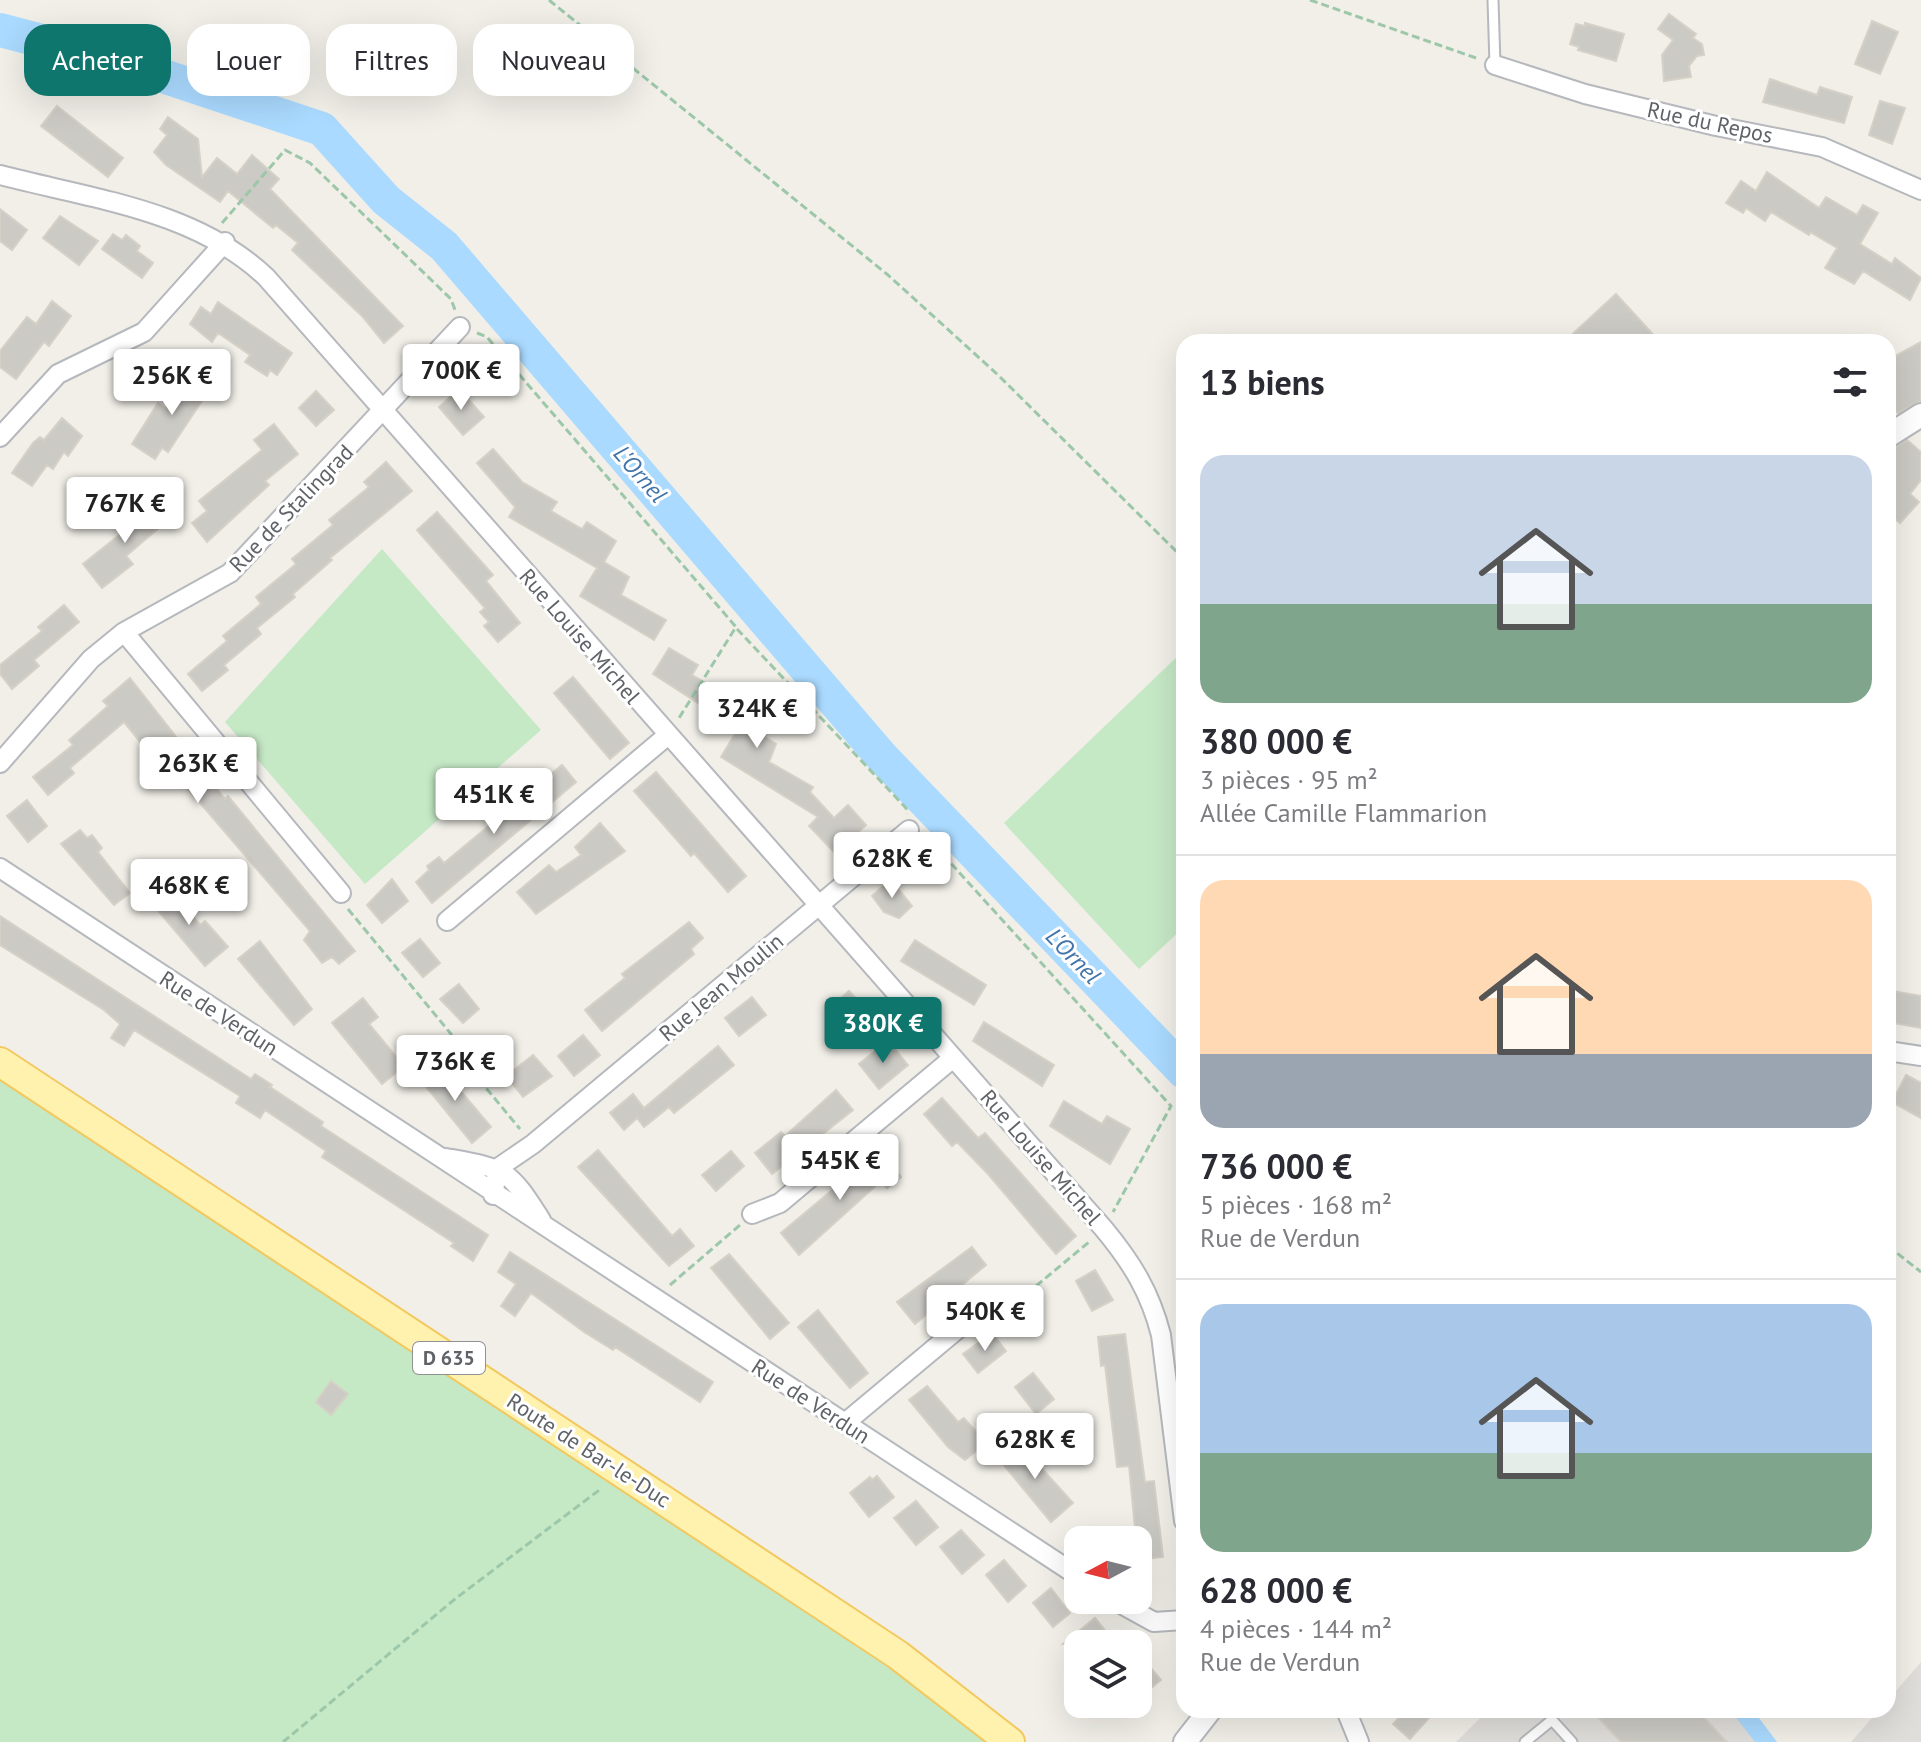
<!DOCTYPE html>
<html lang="fr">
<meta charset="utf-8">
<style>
:root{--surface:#fff;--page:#f2f2f3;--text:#2b2b33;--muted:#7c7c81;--line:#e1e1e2;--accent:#0f766e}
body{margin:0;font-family:"PT Sans",sans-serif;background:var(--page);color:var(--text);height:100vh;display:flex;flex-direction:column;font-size:30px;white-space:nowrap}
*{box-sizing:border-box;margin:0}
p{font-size:26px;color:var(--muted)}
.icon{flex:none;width:44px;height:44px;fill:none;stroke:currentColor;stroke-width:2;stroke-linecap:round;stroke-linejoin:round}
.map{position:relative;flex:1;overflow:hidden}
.side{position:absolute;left:1176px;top:334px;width:720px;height:1384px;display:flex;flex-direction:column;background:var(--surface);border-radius:24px;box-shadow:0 8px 32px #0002}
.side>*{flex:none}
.guide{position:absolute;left:24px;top:24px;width:760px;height:72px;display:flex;gap:16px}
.needle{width:52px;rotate:263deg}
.fabs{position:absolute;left:1064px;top:1526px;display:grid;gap:16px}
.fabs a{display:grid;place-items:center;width:88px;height:88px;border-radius:16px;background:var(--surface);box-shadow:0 8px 32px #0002;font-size:40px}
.price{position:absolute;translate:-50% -68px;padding:0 18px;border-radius:8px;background:#fff;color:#222;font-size:26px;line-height:52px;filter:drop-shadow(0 2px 4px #0008)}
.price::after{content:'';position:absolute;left:50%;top:48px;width:24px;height:18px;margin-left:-12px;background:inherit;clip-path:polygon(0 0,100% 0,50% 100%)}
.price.on{background:var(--accent);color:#fff}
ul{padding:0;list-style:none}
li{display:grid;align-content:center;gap:16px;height:424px;padding:0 24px}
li+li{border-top:2px solid var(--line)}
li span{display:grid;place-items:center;height:248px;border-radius:24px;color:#555}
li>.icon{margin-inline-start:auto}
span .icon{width:144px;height:144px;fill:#fffc;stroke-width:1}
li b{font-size:34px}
h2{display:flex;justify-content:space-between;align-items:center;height:96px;padding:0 24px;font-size:34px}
.chip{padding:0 28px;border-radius:24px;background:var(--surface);box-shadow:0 8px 32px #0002;font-size:28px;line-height:72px}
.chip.on{background:var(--accent);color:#fff}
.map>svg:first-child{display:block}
.industrial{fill:#e0deda}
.green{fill:#c5e8c5}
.water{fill:#aadaff}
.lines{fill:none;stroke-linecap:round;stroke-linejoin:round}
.river{stroke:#aadaff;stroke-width:34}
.building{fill:#cccac5;stroke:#d6d1c6;stroke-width:2}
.service-casing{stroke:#b5b8bc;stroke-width:13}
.minor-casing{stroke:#b5b8bc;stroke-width:22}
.tertiary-casing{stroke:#b5b8bc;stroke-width:26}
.primary-casing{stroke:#f2c960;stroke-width:32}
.path{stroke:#9cc7a9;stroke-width:3;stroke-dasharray:8 4;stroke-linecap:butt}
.service{stroke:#fff;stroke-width:9}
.minor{stroke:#fff;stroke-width:18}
.tertiary{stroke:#fff;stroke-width:22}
.primary{stroke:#fff2af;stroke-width:28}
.labels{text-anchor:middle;stroke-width:6;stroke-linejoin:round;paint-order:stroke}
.shield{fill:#fff;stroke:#8f9295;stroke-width:2}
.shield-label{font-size:20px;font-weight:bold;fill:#5f6368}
.street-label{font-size:22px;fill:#5f6368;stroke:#fff}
.water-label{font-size:24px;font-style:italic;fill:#4174aa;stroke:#fff}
</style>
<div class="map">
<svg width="1921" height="1742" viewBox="0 0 1921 1742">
<rect width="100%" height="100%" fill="#f1efe8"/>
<path class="industrial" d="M1921 1662V1742H1851L1879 1710H1888V1700Z
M1488 1710H1734L1770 1742H1456Z"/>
<path class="green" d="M382 549 541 730 365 884 225 722Z
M1184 650V927L1139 969 1004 823Z
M0 1047 671 1498 991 1742H0Z"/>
<path class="water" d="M1730 1710H1753L1777 1742H1755Z"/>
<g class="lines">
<path class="river" d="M0 30 121 62 322 129 386 200 444 246 882 757 1184 1072"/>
</g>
<path class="building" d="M1669 14 1696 34 1693 38 1702 44 1704 55 1697 56 1689 66 1691 77 1664 81 1662 55 1673 40 1658 29Z
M1872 21 1898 32 1880 74 1855 64Z
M1585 23 1624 34 1616 61 1578 50 1579 47 1570 44 1576 24 1585 26Z
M1770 79 1817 95 1820 87 1852 97 1844 123 1763 102Z
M1880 101 1905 108 1892 144 1869 135Z
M57 106 123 158 108 177 41 126Z
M168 117 198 139 202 177 217 158 237 174 252 155 279 179 270 189 403 326 384 343 363 317 292 250 298 243 276 225 273 228 228 191 220 202 166 165 154 152 167 135 160 129Z
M1767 172 1819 208 1826 197 1857 215 1863 205 1878 213 1860 244 1892 264 1895 258 1921 278 1910 300 1863 271 1854 284 1825 268 1837 248 1810 232 1809 235 1771 212 1765 221 1746 208 1743 213 1726 203 1741 181 1756 191Z
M0 209 27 230 12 250 0 241Z
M60 216 98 241 79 265 43 238Z
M113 234 122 240 126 235 140 246 137 251 153 263 142 278 102 249Z
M1616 294 1660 342H1564Z
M52 301 71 316 49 346 44 342 16 379 0 367V351L27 317 36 324Z
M218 302 292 353 277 375 270 370 267 376 245 362 250 355 218 333 212 342 190 324 201 307 211 314Z
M1921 342V401L1898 413 1888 405V360Z
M191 370 213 384 168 452 162 448 155 459 132 444 158 403 166 409Z
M459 389 484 417 463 435 439 407Z
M316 391 334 410 316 426 299 408Z
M62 418 82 436 68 456 64 452 53 469 47 465 32 486 12 473 33 443 40 437 44 440Z
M274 424 298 454 265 481 269 485 207 542 192 523 207 511 199 501 262 450 254 440Z
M1907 440 1921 452V480L1910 494 1919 502 1900 523 1888 513V452Z
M493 449 522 482 557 502 551 511 582 529 587 522 616 541 604 562 629 577 621 595 666 620 654 640 580 596 597 568 509 517 515 507 477 463Z
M386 462 412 491 330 558 332 560 293 594 295 597 257 628 261 634 224 665 228 670 202 691 188 674 227 641 223 636 261 604 256 597 296 564 292 559 333 525 329 520 369 487 364 482Z
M152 500 168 520 126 556 133 564 102 588 83 564 128 528 124 524Z
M437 512 493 575 486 581 520 623 498 642 484 626 489 622 480 612 485 608 417 530Z
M64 605 79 622 34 660 39 666 12 689 0 674V665L42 631 38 627Z
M669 648 698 665 692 675 750 708 756 698 768 706 754 730 776 744 769 762 813 787 810 792 834 818 848 805 866 825 836 854 809 826 818 817 721 757 738 729 653 674Z
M573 677 629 743 610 759 554 693Z
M130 678 225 799 228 796 355 951 339 964 332 957 322 963 304 940 310 931 164 761 159 765 124 722 70 768 74 773 48 795 33 777 73 745 69 740 108 706 103 701Z
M562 765 576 782 432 903 416 882 429 870 427 866 439 857 444 863Z
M656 772 746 876 728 892 694 853 691 856 634 791Z
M27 800 47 826 28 842 7 816Z
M600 823 625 851 536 914 517 892 549 865 556 872 581 855 575 847Z
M80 830 87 838 92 835 102 848 98 852 130 893 114 905 61 844Z
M392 879 408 901 382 923 367 905Z
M891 880 912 906 899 918 884 912 872 896Z
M168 886 200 925 205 921 228 947 205 966 150 901Z
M0 916 251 1079 255 1074 272 1085 270 1087 323 1122 321 1126 488 1235 473 1261 451 1246 454 1243 322 1157 326 1151 265 1110 260 1118 236 1103 240 1096 134 1030 124 1046 111 1038 120 1024 104 1010 0 945Z
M689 922 703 938 691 949 694 954 602 1031 585 1010 625 978 622 974Z
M420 939 440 963 423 977 402 953Z
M915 940 986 985 974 1005 901 961Z
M260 941 312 1009 294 1025 238 959Z
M459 984 479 1009 463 1023 440 999Z
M849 991 869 1013 846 1033 826 1011Z
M1893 991 1921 996V1028L1888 1022Z
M752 997 766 1015 739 1036 725 1018Z
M363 998 378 1017 369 1024 404 1066 382 1084 332 1023Z
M984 1022 1054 1065 1042 1086 973 1041Z
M583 1035 600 1055 574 1076 558 1056Z
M888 1041 908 1065 879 1089 859 1064Z
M718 1046 734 1065 674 1113 669 1107 644 1127 637 1118 624 1130 610 1113 633 1094 644 1108Z
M533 1055 552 1076 523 1097 506 1076Z
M436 1062 491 1127 472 1143 418 1077Z
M1906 1075 1921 1083V1118L1892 1102Z
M836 1090 853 1110 772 1174 755 1153 781 1132 785 1136Z
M942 1098 978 1138 985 1133 1076 1236 1056 1254 988 1174 957 1142 952 1146 924 1114Z
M1064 1101 1102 1124 1107 1116 1130 1129 1110 1164 1050 1126Z
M598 1150 672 1236 680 1229 694 1246 669 1266 578 1167Z
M880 1150 901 1177 887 1188 881 1181 799 1255 781 1233Z
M731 1151 744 1166 716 1191 702 1175Z
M972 1247 986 1265 915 1324 897 1302Z
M510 1252 713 1382 700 1402 615 1347 613 1350 584 1332 531 1293 515 1316 501 1306 516 1284 498 1272Z
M729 1254 789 1323 770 1339 711 1268Z
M1095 1270 1113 1300 1092 1311 1076 1281Z
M818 1310 868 1373 850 1388 798 1327Z
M992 1333 1006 1351 978 1373 963 1354Z
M1125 1334 1145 1482 1154 1481 1163 1557 1138 1560 1129 1466 1117 1467 1105 1365 1101 1366 1098 1337Z
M1033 1373 1054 1399 1036 1414 1015 1387Z
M331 1381 348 1394 331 1415 316 1402Z
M927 1386 958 1422 964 1418 986 1443 965 1460 948 1447 909 1400Z
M1017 1441 1073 1503 1051 1522 997 1457Z
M877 1476 894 1497 869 1517 850 1493 870 1477 872 1480Z
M916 1501 938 1527 916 1545 894 1518Z
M961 1530 984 1555 962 1574 940 1547Z
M1004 1560 1026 1586 1008 1602 986 1575Z
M1051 1588 1070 1613 1053 1627 1033 1603Z
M1095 1618 1116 1644H1063Z
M1138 1653 1161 1680 1138 1699Z
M1406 1710H1436L1410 1739 1393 1724Z
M1591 1710H1697L1727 1742H1621Z"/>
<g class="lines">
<g class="service-casing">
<path id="service" d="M1493 0 1495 65
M1525 1742 1552 1720 1572 1742"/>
</g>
<g class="minor-casing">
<path id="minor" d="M1495 65 1585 94 1716 126 1822 147 1921 190
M0 175C92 199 195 210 266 277L1104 1229C1132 1263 1150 1292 1161 1335L1184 1521
M0 437 58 374 144 332 225 242
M124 632 341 893
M0 763 91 659 124 632 230 573 460 327
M0 868 1078 1576
M447 921 668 735
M1888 1051 1921 1056
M446 1158C506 1169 508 1168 541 1220
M493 1195 498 1168 533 1144 909 830
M752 1214 780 1203 953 1058
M845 1423 984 1307 1024 1296
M1114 1600 1154 1622 1184 1620
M1346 1710 1359 1742"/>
</g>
<g class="tertiary-casing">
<path id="tertiary" d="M1888 436 1921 415
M1185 1742 1210 1710"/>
</g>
<g class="primary-casing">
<path id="primary" d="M0 1062 898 1655 1010 1742"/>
</g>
<path class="path" d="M549 0 888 275 997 374 1184 559
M1310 0 1476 58
M222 223 285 150 310 163 451 299 455 310
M477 333 487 337 736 627 679 718
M737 629 906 808 907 814
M927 837 1171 1106 1113 1212
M348 909 451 1034 457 1053 520 1129
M1888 1246 1921 1272
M670 1285 740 1225
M1036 1286 1089 1242
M283 1742 455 1599 602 1488"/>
<use href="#service" class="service"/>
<use href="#minor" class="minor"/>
<use href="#tertiary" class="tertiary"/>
<use href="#primary" class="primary"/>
</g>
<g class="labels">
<rect class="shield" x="413" y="1342" width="72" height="32" rx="6"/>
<g class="shield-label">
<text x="449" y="1365">D 635</text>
</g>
<g class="street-label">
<text transform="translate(1710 122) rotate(12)" y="8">Rue du Repos</text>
<text transform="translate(291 508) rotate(-46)" y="8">Rue de Stalingrad</text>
<text transform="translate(580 636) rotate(49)" y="8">Rue Louise Michel</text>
<text transform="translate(721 987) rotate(-40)" y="8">Rue Jean Moulin</text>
<text transform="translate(219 1013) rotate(33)" y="8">Rue de Verdun</text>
<text transform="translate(1041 1157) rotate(49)" y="8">Rue Louise Michel</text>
<text transform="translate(811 1401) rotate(33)" y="8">Rue de Verdun</text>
<text transform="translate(589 1450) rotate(33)" y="8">Route de Bar-le-Duc</text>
</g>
<g class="water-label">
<text transform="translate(640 474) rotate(49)" y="8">L'Ornel</text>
<text transform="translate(1073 956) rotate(46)" y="8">L'Ornel</text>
</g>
</g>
</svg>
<div class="fabs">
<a><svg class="needle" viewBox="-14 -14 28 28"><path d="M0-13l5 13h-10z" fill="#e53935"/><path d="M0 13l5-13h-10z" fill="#7c7c81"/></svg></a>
<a><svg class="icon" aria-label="layers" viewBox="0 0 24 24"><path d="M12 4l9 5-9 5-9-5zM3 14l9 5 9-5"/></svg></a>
</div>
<b class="price" style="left:461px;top:412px">700K €</b>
<b class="price" style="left:172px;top:417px">256K €</b>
<b class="price" style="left:125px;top:545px">767K €</b>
<b class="price" style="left:757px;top:750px">324K €</b>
<b class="price" style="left:198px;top:805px">263K €</b>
<b class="price" style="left:494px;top:836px">451K €</b>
<b class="price" style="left:892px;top:900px">628K €</b>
<b class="price" style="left:189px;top:927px">468K €</b>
<b class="price on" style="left:883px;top:1065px">380K €</b>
<b class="price" style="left:455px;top:1103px">736K €</b>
<b class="price" style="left:840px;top:1202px">545K €</b>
<b class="price" style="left:985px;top:1353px">540K €</b>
<b class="price" style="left:1035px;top:1481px">628K €</b>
<div class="guide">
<a class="chip on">Acheter</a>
<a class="chip">Louer</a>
<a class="chip">Filtres</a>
<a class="chip">Nouveau</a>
</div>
<section class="side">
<h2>13 biens<svg class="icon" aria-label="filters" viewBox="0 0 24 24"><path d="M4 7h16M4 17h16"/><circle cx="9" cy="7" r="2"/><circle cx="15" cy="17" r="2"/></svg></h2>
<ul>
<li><span style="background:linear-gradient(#c9d6e8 60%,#7fa58c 0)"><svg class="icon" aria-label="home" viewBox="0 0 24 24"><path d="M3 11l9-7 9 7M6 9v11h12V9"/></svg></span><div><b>380 000 €</b><p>3 pièces · 95 m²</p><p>Allée Camille Flammarion</p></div></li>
<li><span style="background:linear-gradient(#ffd9b3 70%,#9aa5b1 0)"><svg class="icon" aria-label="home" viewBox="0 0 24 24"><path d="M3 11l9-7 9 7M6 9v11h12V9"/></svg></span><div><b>736 000 €</b><p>5 pièces · 168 m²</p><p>Rue de Verdun</p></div></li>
<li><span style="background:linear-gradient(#a9c7e8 60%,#7fa58c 0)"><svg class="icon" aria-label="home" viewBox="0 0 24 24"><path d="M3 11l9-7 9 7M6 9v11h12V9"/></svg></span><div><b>628 000 €</b><p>4 pièces · 144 m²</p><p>Rue de Verdun</p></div></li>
</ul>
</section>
</div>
